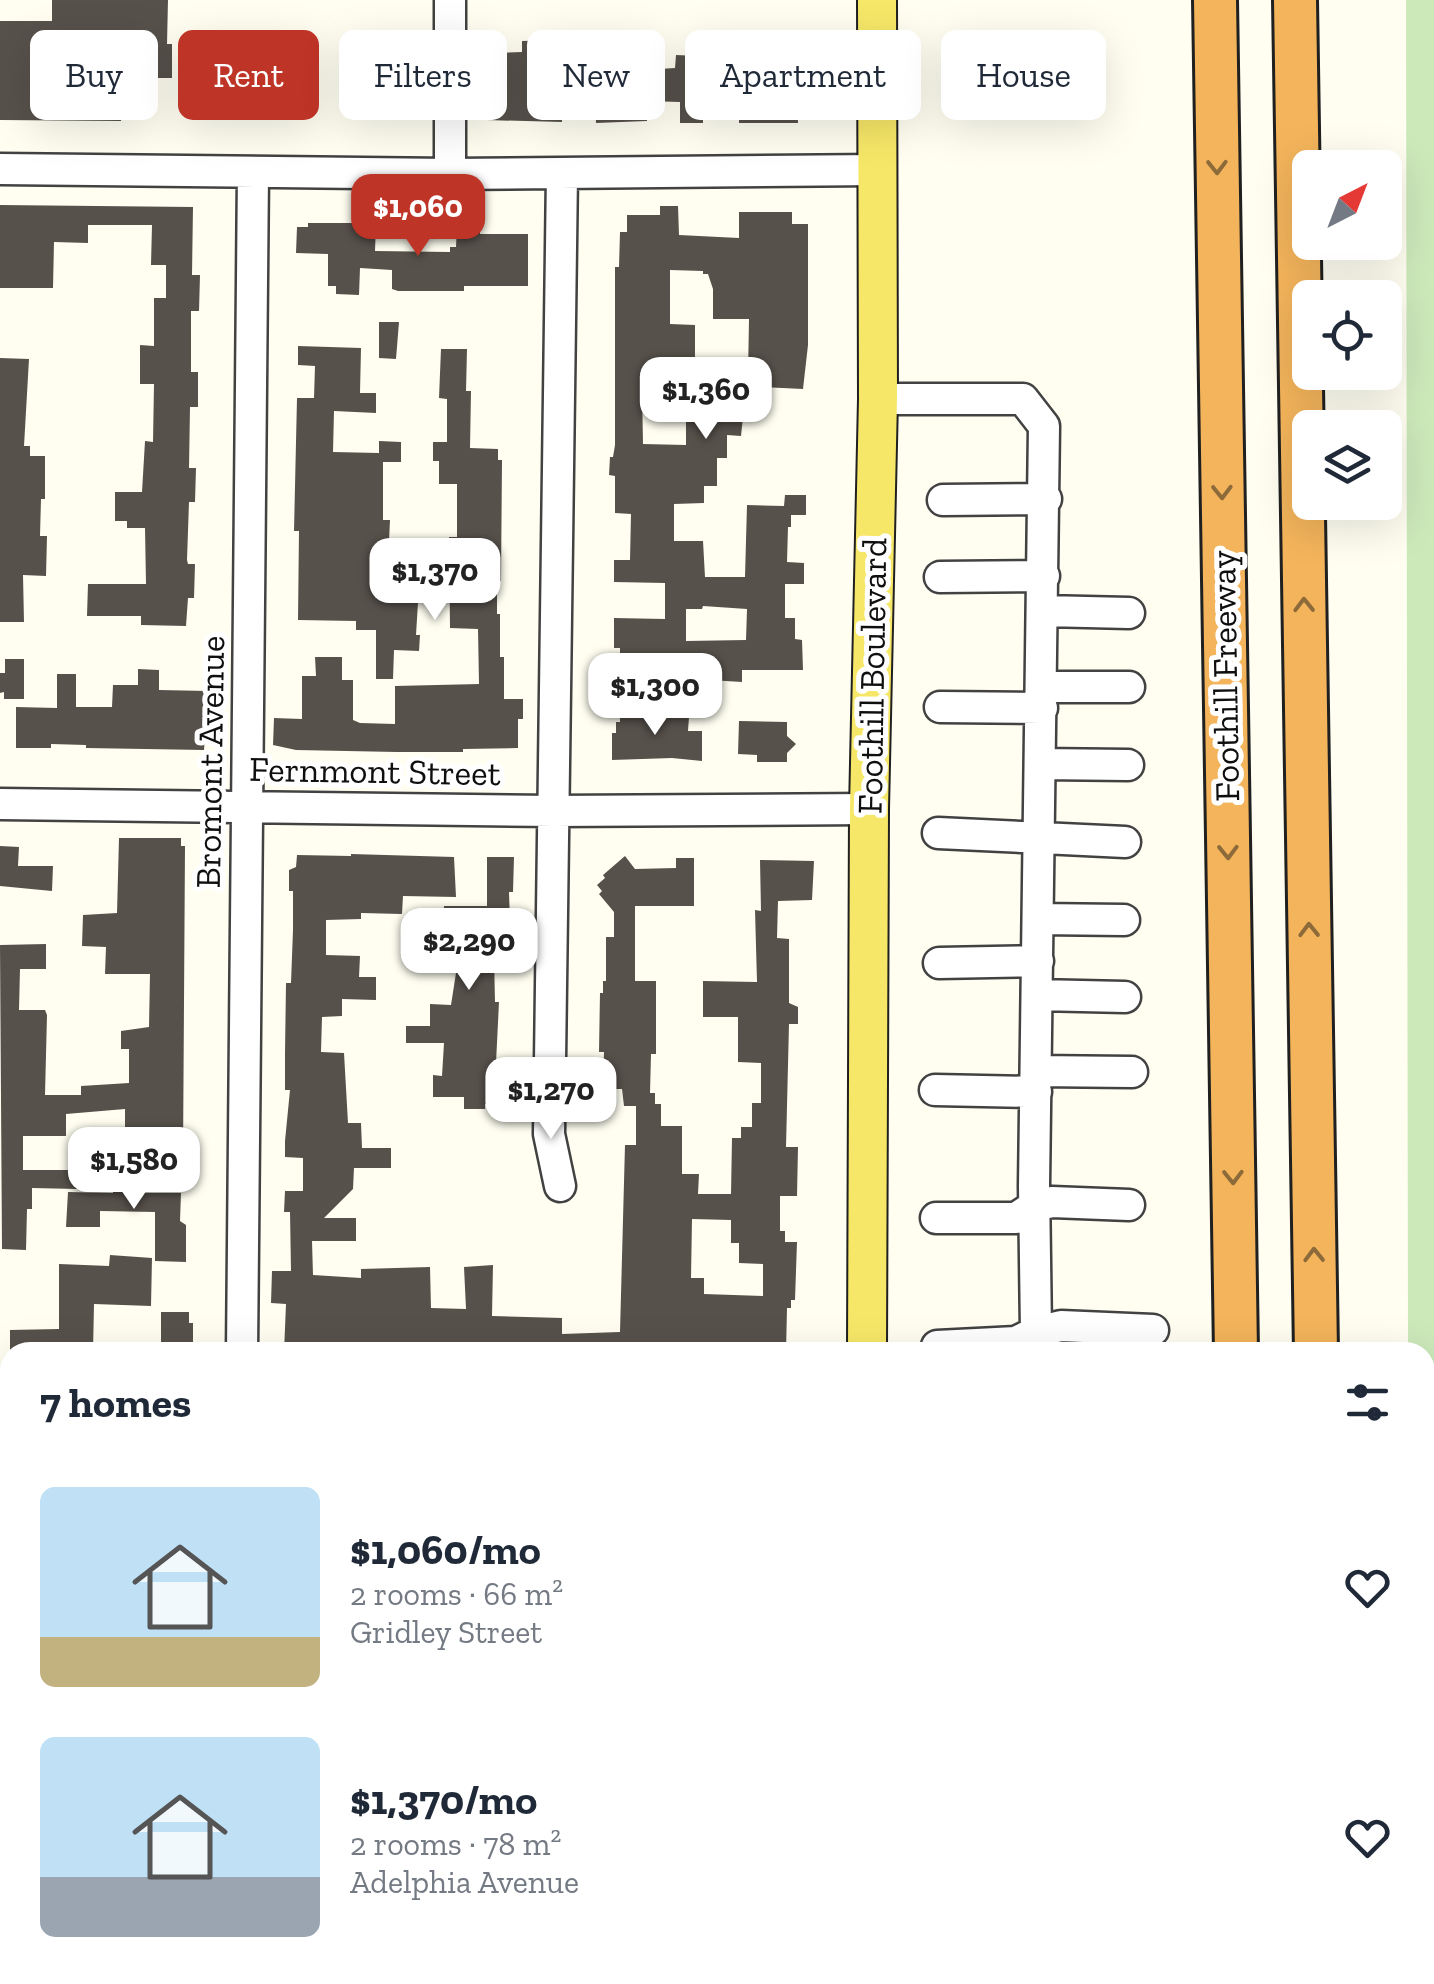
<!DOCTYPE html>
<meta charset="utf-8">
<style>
:root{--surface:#fff;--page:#f2f2f3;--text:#1f2937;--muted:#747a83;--accent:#be3427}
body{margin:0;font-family:"Zilla Slab",serif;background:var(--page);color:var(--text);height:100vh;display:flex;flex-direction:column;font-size:38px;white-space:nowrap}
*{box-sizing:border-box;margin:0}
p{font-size:32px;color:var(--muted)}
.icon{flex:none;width:55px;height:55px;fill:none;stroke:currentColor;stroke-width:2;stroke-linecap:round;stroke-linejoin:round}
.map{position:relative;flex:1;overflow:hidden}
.details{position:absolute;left:0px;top:1342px;width:1435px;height:642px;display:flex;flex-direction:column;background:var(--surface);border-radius:30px 30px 0 0;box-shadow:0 10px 40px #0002}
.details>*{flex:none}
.hud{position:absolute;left:30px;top:30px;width:1375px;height:90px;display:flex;gap:20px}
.needle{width:65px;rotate:42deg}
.buttons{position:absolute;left:1292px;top:150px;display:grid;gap:20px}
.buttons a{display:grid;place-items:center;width:110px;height:110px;border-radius:15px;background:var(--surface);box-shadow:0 10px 40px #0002;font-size:50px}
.price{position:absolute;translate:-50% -85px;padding:0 22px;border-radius:20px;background:#fff;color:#222;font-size:32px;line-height:65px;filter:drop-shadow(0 2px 5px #0008)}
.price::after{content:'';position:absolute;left:50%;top:60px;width:30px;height:22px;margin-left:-15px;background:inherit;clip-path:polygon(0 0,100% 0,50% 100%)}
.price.current{background:var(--accent);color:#fff}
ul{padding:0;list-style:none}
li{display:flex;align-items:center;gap:30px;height:250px;padding:0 40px}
li span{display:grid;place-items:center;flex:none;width:280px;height:200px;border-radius:15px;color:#555}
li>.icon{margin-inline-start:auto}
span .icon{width:120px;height:120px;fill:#fffc;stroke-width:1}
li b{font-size:42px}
h2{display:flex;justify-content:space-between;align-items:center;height:120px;padding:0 40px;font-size:42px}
.tag{padding:0 35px;border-radius:15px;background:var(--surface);box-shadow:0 10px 40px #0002;font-size:35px;line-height:90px}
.tag.current{background:var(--accent);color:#fff}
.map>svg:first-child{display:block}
.farmland{fill:#f3f5d1}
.green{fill:#cce9ba}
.building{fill:#57514b;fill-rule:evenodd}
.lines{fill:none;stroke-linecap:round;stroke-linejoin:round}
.minor-casing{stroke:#424242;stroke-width:35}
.major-casing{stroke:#202020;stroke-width:42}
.highway-casing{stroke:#202020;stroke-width:48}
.path{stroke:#313131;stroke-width:4;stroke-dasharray:10 5;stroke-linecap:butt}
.minor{stroke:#fff;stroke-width:30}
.major{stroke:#f7e768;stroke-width:38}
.highway{stroke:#f3b45b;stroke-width:42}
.oneway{stroke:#8c6a39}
.labels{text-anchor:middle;stroke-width:10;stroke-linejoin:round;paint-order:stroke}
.street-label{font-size:35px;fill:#0f0f0f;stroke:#fff}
</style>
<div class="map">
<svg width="1434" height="1984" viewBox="0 0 1434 1984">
<rect width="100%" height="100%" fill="#fffef1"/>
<path class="farmland" d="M1425 1485H1434V1984H1416V1975H1425Z"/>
<path class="green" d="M1406 0H1434V1408H1425V1352H1408Z"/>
<path class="building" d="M52 0H168L167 44H172V78H121V121L0 120V21H52Z
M698 35H718L719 72 780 71V61H797V71H823V101L797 102 798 123H739V101L703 102V123H680V102L647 101V121L596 123 595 99H562V122L486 120 485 95H492L491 53 522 52V41L588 39V46L598 45 599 52H618L619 62 626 61 627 71 675 68 676 55 698 56Z
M0 205 193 207 192 275H200L199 311H191V372H198V407H190L189 468H196L195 502H189L187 560 188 564H195L194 598H188L186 626 141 625V616H87L88 584H146L145 528H127V521H115V492H142L145 441 153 442 154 384H140V345L154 346V298H166V265H151L152 225H88V243L54 242 53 288H0Z
M660 206H678L679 235 739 238V212H792V224H808V345L803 389 760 387V394L741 395V376L748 375 749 319H713V289L708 274H703V271L670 270V324L695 325V357H685V366H663V390H642L643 444 686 445V408L708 406V398H745L741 436 727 435V458H717V486H704V503L674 504V541H703L705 577H745L747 505 784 506 785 495H806V515H791V527H788L787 562 804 563V584H785V618H795V639L802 640 803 670H742V682L677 678 675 656H641V666L620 665V648H614V618L665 619V583L614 582V560H630L631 514 615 513V476L609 475 610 457H613L615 445V267H619L620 232H627V215H660ZM703 606 747 609 746 640 686 641V609H702Z
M308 223H376L375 251 450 252V247H456L457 224 480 226V234H528V286H464V291H398L392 289V270L360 268 359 295 336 294V286H328V254L296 253 297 227H308Z
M379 322H399L396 359 379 358Z
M298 346 361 348 360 393H376V413L334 411 333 452 379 453V441L401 442V462H383V520H390L387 585 419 586 416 635H420L419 651 394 650 393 679H376V630H356V621L298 620 299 531H294L297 398H314L315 366 298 365Z
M441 349H467L466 391H471L470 448 498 449V460H502L501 581H497V614H500V657H504V699H523V719H518V748L463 749V752H397L296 750 273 745 274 718 302 719V676H316L315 657H342V680H353V720L360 723 395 724V686L479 684 478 629 450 628 449 537H457V484H439V461H433V442H447V399L439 398Z
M0 358 29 359 24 446H30V456H45V499H41L40 536H47L46 576 23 575 24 622H0Z
M5 659H24V699H4V692L0 693V673H5Z
M138 669 159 670V690L208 691 204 750 86 748V745L51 744V748H16V707L57 708V674H76V707H112L113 685H138Z
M620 709H642V717H689L688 731H702V761L672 758 612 760V733H616V722H620Z
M739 721 787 722V736L796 744 787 753V762H757V755L738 754Z
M119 838H181V846H185L183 1158H125V1109L66 1114V1136H23V1170H77V1189L32 1188V1209H27L26 1250 2 1249 0 945 46 944V969H20L19 1010H45L47 1015 45 1095H81V1086L129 1083V1049H121V1031L149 1027 150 974H105L106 947 82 946 83 915 117 913Z
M0 846 19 847 18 866H53L52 891 0 886Z
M351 854 454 857 456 897 403 896 402 914 361 913V919L326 920V955L360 956 359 977H376V1000L342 999V1016L322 1017 321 1052 344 1053 348 1123H361L362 1148H391V1168H354L353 1189 324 1218H356V1241H312L313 1275 361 1278V1269L430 1267 431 1308 466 1309 464 1267 493 1265 492 1316 562 1318V1334L620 1332 625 1145H636V1106H624L622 1089H603L604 1052H599L600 993H603V981H606V937H614V912L599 894 602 891 597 885 605 878 603 875 625 856 635 869 676 868V858H694V906H635V981H656V1054H651L650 1093H655V1104H661V1126H682V1174H699L698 1194H731L732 1138H741V1127H752V1103H761V1063L738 1062V1017H703V981L757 982 755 910 761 911 760 860 814 861 812 900 778 901 777 938 789 939V1003L798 1007V1024H789L786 1147H798L797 1196H780V1231H785V1242H797L795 1300H791V1308H787L786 1352H284L286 1304 271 1303 272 1271H291L290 1212H284L285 1191H303V1158L285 1157V1141L290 1090H285V1053L286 983H291L293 930V891H289V870L296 867 297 855 351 856ZM692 1219 731 1220V1243H739V1263L763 1264V1296L704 1294V1278H691Z
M487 857H514L513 892H509L510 923H497L494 956 495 1002H499L494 1104H485V1109H464V1097H433V1075L442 1076 444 1043H406V1026H430V1004L451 1005 456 973 433 972 432 931H443L444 906H487Z
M114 1164 133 1165V1193H181L180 1221 186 1225V1262L155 1261V1212L100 1211V1227H66L68 1192 113 1193Z
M110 1255 152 1258 151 1306 94 1304 93 1352H10V1330L59 1329V1264L109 1266Z
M161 1312H189V1323H193V1344H189V1349L161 1352Z"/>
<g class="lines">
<g class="minor-casing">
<path id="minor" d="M450 0V174
M0 169 450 174 878 170
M878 399H1023L1044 426 1034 1186 1036 1332 1016 1342 937 1346
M943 500 1046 499
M940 577 1044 576
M1044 611 1129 613
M1042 687H1129
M940 707 1042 708
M1041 764 1128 765
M0 804 553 811 869 809
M938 833 1125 842
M1038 919 1124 920
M939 963 1038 961
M1037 995 1125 997
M1036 1071 1132 1072
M935 1090 1036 1092
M560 1186 549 1134 562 173
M936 1218H1016L1034 1206 1052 1202 1129 1205
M1041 1350 1036 1332 1061 1326 1153 1330
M242 1352 253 172
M0 1430H10
M236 1984V1975
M541 1984V1975"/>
</g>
<g class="major-casing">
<path id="major" d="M867 1352 869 809 878 399 877 0
M862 1984V1975"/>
</g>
<g class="highway-casing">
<path id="highway" d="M1215 0 1236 1352
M1295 0 1316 1352
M1353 1975 1354 1984
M1191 1984 1192 1975
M1236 1984 1237 1975
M1316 1984V1975"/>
</g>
<path class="path" d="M1425 1456H1434"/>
<use href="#minor" class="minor"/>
<use href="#major" class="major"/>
<use href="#highway" class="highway"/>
</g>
<defs><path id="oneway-chevron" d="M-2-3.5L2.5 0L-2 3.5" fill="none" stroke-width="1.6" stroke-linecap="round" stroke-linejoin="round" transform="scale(2.5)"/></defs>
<g class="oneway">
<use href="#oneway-chevron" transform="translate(1217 167) rotate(89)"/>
<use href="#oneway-chevron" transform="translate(1222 492) rotate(89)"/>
<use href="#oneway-chevron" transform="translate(1304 605) rotate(-91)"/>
<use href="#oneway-chevron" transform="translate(1228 852) rotate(89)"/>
<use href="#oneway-chevron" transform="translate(1309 930) rotate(-91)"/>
<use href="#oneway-chevron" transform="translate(1233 1177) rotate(89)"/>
<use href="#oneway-chevron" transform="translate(1314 1255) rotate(-91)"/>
</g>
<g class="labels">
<g class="street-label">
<text transform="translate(872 676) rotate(-89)" y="12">Foothill Boulevard</text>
<text transform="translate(1225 676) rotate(-91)" y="12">Foothill Freeway</text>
<text transform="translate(210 762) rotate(-89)" y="12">Bromont Avenue</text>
<text transform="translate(375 771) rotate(1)" y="12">Fernmont Street</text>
</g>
</g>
</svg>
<div class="buttons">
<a><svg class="needle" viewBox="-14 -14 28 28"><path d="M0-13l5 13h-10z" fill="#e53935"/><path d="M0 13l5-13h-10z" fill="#747a83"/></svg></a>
<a><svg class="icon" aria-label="locate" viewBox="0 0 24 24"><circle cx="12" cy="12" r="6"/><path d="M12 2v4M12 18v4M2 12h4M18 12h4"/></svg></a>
<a><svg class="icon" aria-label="layers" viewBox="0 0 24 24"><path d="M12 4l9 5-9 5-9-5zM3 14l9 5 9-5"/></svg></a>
</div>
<b class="price current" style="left:418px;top:259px">$1,060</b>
<b class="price" style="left:706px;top:442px">$1,360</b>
<b class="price" style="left:435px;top:623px">$1,370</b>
<b class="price" style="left:655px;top:738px">$1,300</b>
<b class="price" style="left:469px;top:993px">$2,290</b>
<b class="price" style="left:551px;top:1142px">$1,270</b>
<b class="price" style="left:134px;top:1212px">$1,580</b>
<div class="hud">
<a class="tag">Buy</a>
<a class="tag current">Rent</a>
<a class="tag">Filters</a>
<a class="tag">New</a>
<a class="tag">Apartment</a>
<a class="tag">House</a>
</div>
<section class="details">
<h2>7 homes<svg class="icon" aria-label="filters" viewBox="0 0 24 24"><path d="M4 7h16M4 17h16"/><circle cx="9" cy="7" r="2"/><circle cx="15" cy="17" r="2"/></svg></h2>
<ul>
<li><span style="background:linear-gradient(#bfe0f5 75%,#c2b280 0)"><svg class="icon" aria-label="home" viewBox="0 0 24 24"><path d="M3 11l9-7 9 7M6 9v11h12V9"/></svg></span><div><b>$1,060/mo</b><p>2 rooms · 66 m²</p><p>Gridley Street</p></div><svg class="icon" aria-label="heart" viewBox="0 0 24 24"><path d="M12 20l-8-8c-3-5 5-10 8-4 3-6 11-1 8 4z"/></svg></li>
<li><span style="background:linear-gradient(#bfe0f5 70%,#9aa5b1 0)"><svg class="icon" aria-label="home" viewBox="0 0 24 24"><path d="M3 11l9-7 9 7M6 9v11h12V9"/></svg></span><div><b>$1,370/mo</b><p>2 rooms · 78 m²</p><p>Adelphia Avenue</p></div><svg class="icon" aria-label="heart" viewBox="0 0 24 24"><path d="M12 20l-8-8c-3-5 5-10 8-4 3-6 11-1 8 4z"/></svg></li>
</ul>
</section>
</div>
